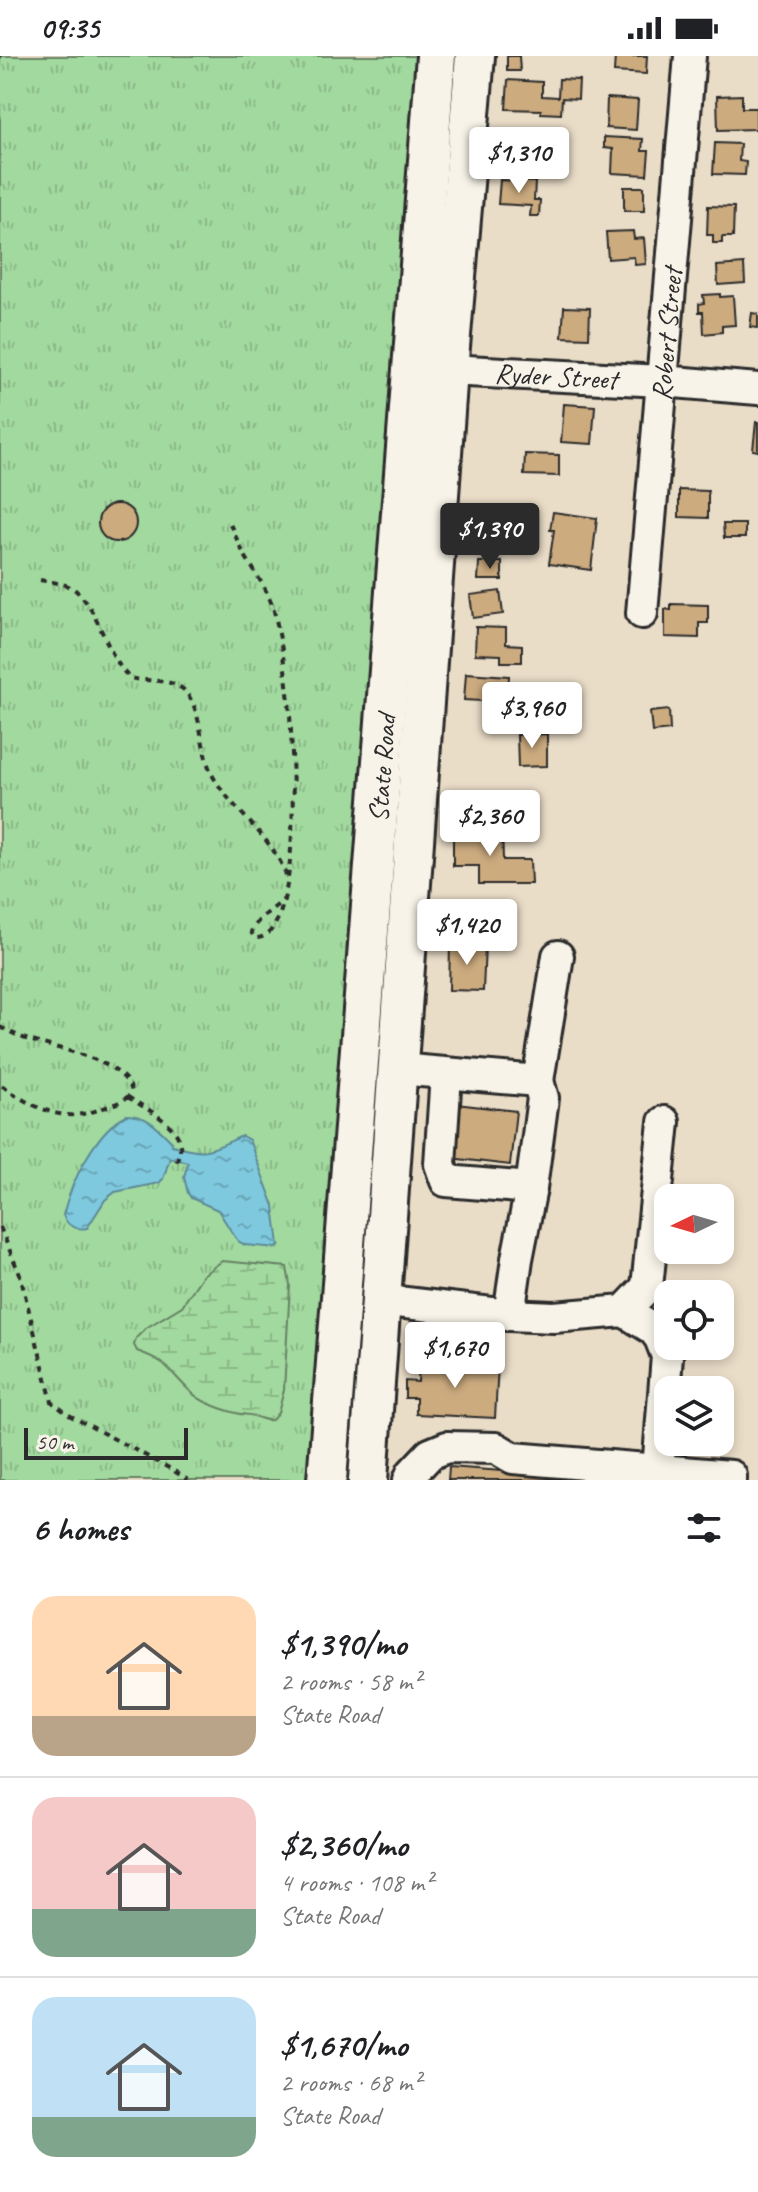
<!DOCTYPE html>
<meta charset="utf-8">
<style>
:root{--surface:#fff;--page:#f6f6f6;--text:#202124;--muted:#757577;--line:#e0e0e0;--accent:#2b2b2b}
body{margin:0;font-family:Caveat,sans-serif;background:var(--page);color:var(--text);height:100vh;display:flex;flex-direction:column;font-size:30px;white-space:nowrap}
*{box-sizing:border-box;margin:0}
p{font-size:26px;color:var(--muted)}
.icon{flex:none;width:44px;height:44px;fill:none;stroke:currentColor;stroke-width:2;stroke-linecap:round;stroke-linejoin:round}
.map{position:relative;height:1424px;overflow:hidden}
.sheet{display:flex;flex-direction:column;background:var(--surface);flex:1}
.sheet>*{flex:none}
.needle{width:52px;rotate:265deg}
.controls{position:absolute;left:654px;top:1128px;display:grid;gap:16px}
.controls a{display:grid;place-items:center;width:80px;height:80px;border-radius:16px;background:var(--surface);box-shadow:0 4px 12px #0003;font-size:40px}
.scale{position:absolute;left:24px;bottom:20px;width:164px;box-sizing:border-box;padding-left:8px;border:4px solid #2b2b2b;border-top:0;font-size:22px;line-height:28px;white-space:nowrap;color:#2b2b2b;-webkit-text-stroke:6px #f7f3e8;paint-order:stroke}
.price{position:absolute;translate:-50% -68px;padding:0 18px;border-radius:8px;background:#fff;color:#222;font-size:26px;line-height:52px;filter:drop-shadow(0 2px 4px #0008)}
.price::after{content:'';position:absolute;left:50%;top:48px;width:24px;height:18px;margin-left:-12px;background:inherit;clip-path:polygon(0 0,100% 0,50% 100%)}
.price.current{background:var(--accent);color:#fff}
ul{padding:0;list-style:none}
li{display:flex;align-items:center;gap:24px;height:200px;padding:0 32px}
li+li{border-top:2px solid var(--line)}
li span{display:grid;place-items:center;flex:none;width:224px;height:160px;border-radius:24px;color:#555}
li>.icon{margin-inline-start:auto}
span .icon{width:96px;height:96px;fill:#fffc;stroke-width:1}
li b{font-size:34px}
h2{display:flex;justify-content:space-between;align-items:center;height:96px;padding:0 32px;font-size:34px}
.status{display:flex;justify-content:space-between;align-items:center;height:56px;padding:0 40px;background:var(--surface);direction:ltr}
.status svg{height:22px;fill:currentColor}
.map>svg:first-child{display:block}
.grass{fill:url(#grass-tufts);stroke:#668264;stroke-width:2}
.wetland{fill:url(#wetland-marsh);stroke:#668264;stroke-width:2}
.water{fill:url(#water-ripples);stroke:#5d8a96;stroke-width:2}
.building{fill:#ccab7f;stroke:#2b2b2b;stroke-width:2}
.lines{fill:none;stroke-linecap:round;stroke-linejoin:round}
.minor-casing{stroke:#2b2b2b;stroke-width:36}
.major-casing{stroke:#2b2b2b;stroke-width:44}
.path{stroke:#2b2b2b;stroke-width:4;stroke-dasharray:6 6;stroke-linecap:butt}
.minor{stroke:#f7f3e8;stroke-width:30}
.major{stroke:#f7f3e8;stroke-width:38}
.labels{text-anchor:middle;stroke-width:6;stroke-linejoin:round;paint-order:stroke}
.street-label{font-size:28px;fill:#2b2b2b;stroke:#f7f3e8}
</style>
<div class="status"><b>09:35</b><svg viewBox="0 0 49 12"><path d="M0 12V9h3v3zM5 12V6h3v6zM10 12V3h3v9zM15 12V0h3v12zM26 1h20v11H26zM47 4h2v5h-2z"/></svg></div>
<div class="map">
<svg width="758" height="1424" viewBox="0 0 758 1424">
<defs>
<pattern id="grass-tufts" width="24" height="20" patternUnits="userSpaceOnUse" patternTransform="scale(2)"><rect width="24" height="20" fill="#a1d99e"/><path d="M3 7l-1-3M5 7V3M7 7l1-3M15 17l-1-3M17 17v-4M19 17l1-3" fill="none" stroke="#8bba88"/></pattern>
<pattern id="wetland-marsh" width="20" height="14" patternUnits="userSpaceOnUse" patternTransform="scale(2)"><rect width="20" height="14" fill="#a1d99e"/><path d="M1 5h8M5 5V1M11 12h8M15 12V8" fill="none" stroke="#8bba88"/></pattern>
<pattern id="water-ripples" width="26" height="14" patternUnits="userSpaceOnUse" patternTransform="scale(2)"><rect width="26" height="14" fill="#7ec9de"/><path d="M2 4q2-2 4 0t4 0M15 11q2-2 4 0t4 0" fill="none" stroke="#67a3b4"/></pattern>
</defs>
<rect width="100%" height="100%" fill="#eaddc8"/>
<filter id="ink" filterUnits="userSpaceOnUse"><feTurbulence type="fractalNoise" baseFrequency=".0125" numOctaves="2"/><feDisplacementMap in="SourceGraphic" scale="16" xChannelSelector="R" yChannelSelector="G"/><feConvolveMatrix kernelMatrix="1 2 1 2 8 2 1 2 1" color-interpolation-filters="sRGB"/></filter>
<g filter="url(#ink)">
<path class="grass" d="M0 0H421L313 1424H0Z"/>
<path class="wetland" d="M222 1205 287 1211 290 1229 284 1334 278 1357 272 1364C264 1365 261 1362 254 1360 248 1358 242 1359 236 1357 221 1353 201 1346 191 1336 167 1314 171 1307 137 1295L134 1289 136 1282 146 1272 182 1250 203 1219Z"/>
<path class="water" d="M127 1059C147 1059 157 1071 171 1085L172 1089C209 1099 208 1095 242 1080L249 1084 274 1150 279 1189 277 1192 245 1189 238 1185 231 1175 218 1154 191 1142 188 1137 184 1121 188 1106 170 1102 163 1123 159 1127 115 1136 105 1144 87 1172C76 1174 67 1170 63 1159 71 1127 96 1073 127 1059Z"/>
<path class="building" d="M507 0H519L520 15H507Z
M615 0H647L646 18 614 16Z
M559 23 579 24 578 43 562 42 561 58 541 57V54L506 53 508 24 542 26V40L558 41Z
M742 39V52H756V73L718 74 717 40Z
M607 42 638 44 636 74 606 72Z
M604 81 643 83 642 95H649L647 119 612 117 613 93 604 92Z
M715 87 740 88 739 105 746 106 745 119 713 118Z
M500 124 535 126 534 144H540L539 160H530L531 150 498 148Z
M624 131H644V155H624Z
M708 150 734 151 733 181H722V187H713V179H707Z
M633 175 634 183 644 182 646 208 635 209 634 201 608 203 606 176Z
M744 208 745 227 718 229 717 210Z
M720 238V241L733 240 735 269 722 270V276L704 278 703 256H699V248L704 247 703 239Z
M564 251 590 252 589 282 562 281Z
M752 257 758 258V272L750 271Z
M564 348 595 350 592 388 561 386Z
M756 366H758V395L753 394Z
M525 398 559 399V420L524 419Z
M679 434 708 435V462L679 461Z
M98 467a19 19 0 1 1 38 0a19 19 0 1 1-38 0Z
M553 456 597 462 591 514 549 508 554 474H550Z
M723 468H745V482H724Z
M479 506H502V524H478Z
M500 535 503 558 473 562 470 539Z
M671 548 708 549V567H699V582L665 581V553L671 554Z
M476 571 506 572V588L522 589V606H501V599L475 598Z
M466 617 509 620 508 633 520 634 519 647 464 644Z
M669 654 670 674 652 676 650 656Z
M547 678V710L518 711 517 679Z
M491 769H502L503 804H530L531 828H479V810H453V781H462V776L491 775Z
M450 888 485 889 483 935 449 934Z
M456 1048 516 1055 510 1109 450 1102Z
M419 1305 498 1309 495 1362 416 1358V1342H405V1325L418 1326Z
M449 1411 623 1424H448Z"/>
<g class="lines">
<g class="minor-casing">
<g id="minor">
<path id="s1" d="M448 314 662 325 758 333"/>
<path id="s2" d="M642 557 690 0"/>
<path d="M398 1013 538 1025 543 1042 531 1132 517 1203 509 1259"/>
<path d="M446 1018 440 1108 446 1125 531 1132"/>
<path d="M538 1025 558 900"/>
<path d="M380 1244 509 1259 554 1261 624 1255 647 1231 664 1066"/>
<path d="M624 1255 653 1273 660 1282 667 1300 658 1414"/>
<path d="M409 1424 412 1417 430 1398 447 1391 496 1392 513 1402 731 1420V1424"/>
</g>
</g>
<g class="major-casing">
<g id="major">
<path id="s3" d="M327 1424 436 0"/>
<path d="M368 1424 448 314 475 0"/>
</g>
</g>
<path class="path" d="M0 1 1 0
M230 468C236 481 241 494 249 506 259 523 269 537 274 555 281 584 286 616 289 646 292 680 305 886 255 882L251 876C257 862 273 854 284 843
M40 524C49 526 63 527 71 531 97 546 106 601 130 622 146 626 171 622 184 634 204 655 199 697 214 722 235 758 274 781 287 822
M0 971C9 975 19 981 29 984 57 993 125 1004 132 1036 126 1044 116 1048 106 1051 96 1055 86 1058 75 1059 50 1061 19 1043 0 1028
M128 1041C143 1051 178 1068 180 1088 181 1094 178 1101 176 1107
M0 1171 20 1219 52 1346 69 1359 171 1413 188 1424"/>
<use href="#minor" class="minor"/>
<use href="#major" class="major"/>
</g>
</g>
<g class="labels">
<g class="street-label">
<text dy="10" stroke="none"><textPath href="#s2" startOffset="280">Robert Street</textPath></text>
<text dy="10" stroke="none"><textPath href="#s1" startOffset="108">Ryder Street</textPath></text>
<text dy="10" stroke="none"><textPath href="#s3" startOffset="714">State Road</textPath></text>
</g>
</g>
</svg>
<div class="controls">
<a><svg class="needle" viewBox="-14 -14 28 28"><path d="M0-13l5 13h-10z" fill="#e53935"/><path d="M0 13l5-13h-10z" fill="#757577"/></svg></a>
<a><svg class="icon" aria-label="locate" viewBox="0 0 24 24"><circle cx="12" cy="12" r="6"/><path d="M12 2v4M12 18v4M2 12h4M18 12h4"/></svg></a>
<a><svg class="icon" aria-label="layers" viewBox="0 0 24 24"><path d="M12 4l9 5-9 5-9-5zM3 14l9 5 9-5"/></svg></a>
</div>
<div class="scale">50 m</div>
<b class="price" style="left:519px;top:139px">$1,310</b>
<b class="price current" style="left:490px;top:515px">$1,390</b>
<b class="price" style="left:532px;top:694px">$3,960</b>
<b class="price" style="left:490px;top:802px">$2,360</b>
<b class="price" style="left:467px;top:911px">$1,420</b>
<b class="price" style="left:455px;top:1334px">$1,670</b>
</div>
<section class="sheet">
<h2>6 homes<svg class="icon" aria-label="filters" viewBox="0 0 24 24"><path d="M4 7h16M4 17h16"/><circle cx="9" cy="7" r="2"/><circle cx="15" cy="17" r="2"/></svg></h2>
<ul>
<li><span style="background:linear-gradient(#ffd9b3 75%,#b9a48a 0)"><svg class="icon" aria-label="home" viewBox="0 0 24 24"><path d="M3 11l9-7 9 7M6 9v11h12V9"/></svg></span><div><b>$1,390/mo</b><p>2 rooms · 58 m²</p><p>State Road</p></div></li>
<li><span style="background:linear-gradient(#f6c9c9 70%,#7fa58c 0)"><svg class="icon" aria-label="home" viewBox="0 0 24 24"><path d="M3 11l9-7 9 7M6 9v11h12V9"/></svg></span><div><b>$2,360/mo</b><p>4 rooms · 108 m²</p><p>State Road</p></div></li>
<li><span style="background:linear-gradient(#bfe0f5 75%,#7fa58c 0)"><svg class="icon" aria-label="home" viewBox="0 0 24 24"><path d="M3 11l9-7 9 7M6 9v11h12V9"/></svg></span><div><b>$1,670/mo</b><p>2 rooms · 68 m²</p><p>State Road</p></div></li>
</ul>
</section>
